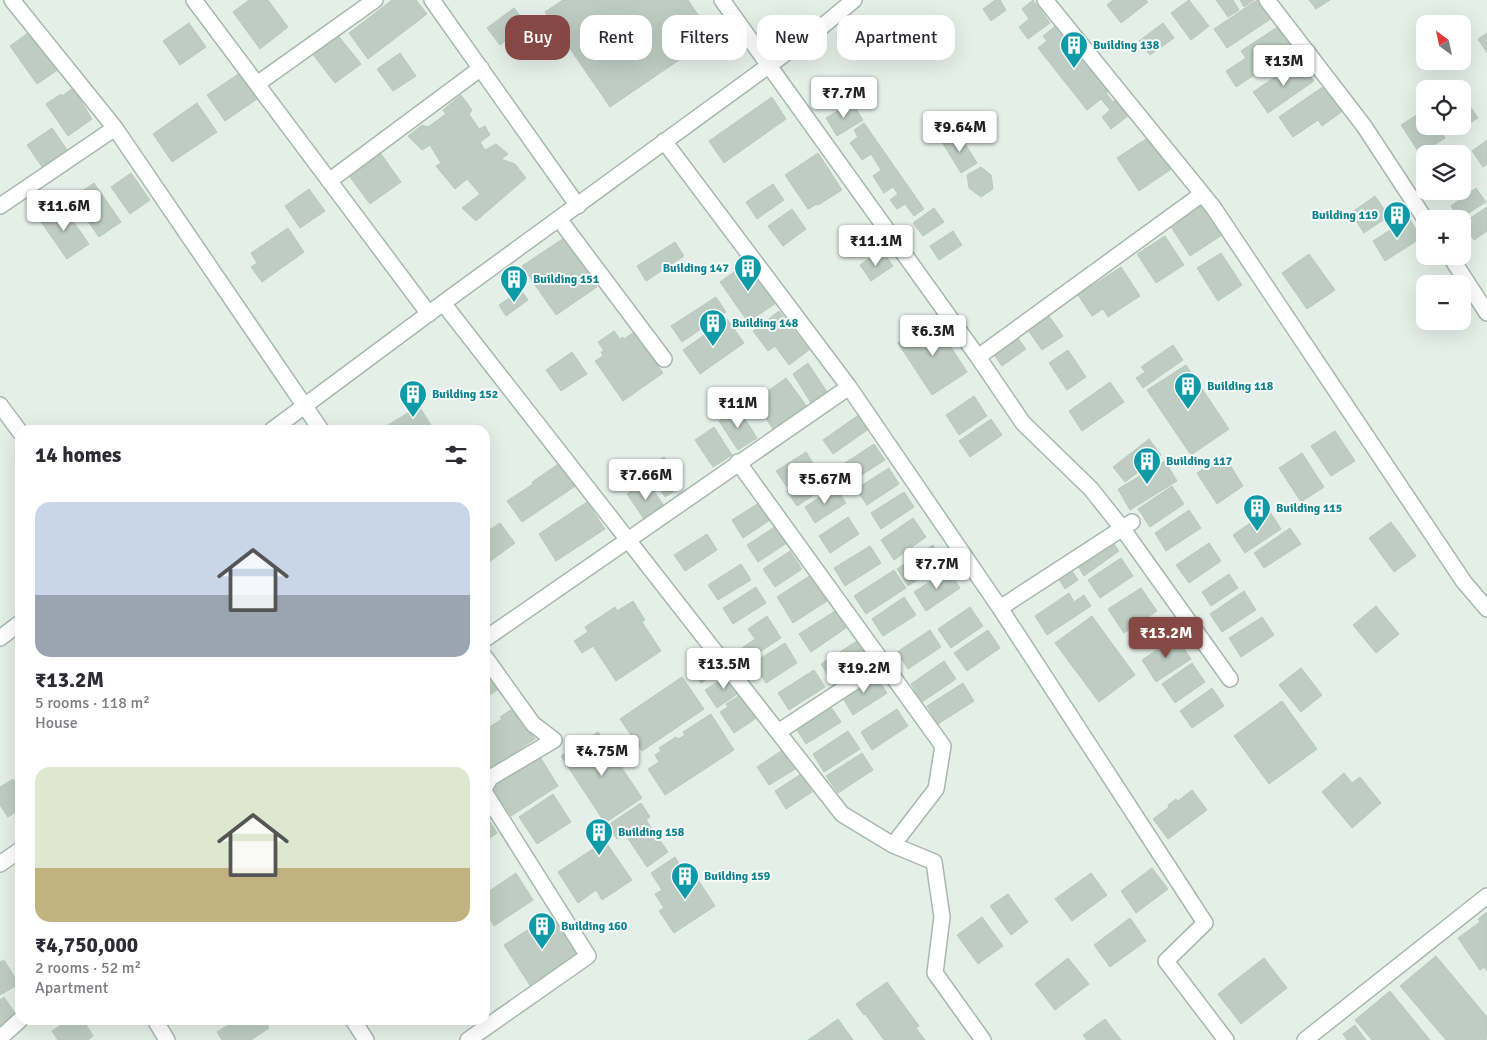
<!DOCTYPE html>
<meta charset="utf-8">
<style>
:root{--surface:#fff;--page:#f2f2f3;--text:#2b2b33;--muted:#7c7c81;--accent:#864845}
body{margin:0;font-family:Signika,sans-serif;background:var(--page);color:var(--text);height:100vh;display:flex;flex-direction:column;font-size:19px;white-space:nowrap}
*{box-sizing:border-box;margin:0}
p{font-size:16px;color:var(--muted)}
.icon{flex:none;width:28px;height:28px;fill:none;stroke:currentColor;stroke-width:2;stroke-linecap:round;stroke-linejoin:round}
.map{position:relative;flex:1;overflow:hidden}
.side{position:absolute;left:15px;top:425px;width:475px;height:600px;display:flex;flex-direction:column;background:var(--surface);border-radius:15px;box-shadow:0 5px 20px #0002}
.side>*{flex:none}
.hud{position:absolute;left:505px;top:15px;width:475px;height:45px;display:flex;gap:10px}
.needle{width:32px;rotate:327deg}
.fabs{position:absolute;left:1416px;top:15px;display:grid;gap:10px}
.fabs a{display:grid;place-items:center;width:55px;height:55px;border-radius:10px;background:var(--surface);box-shadow:0 5px 20px #0002;font-size:25px}
.price{position:absolute;translate:-50% -42px;padding:0 11px;border-radius:5px;background:#fff;color:#222;font-size:16px;line-height:32px;filter:drop-shadow(0 1px 2px #0008)}
.price::after{content:'';position:absolute;left:50%;top:30px;width:15px;height:11px;margin-left:-8px;background:inherit;clip-path:polygon(0 0,100% 0,50% 100%)}
.price.current{background:var(--accent);color:#fff}
ul{padding:0;list-style:none}
li{display:grid;align-content:center;gap:10px;height:265px;padding:0 20px}
li span{display:grid;place-items:center;height:155px;border-radius:15px;color:#555}
li>.icon{margin-inline-start:auto}
span .icon{width:90px;height:90px;fill:#fffc;stroke-width:1}
li b{font-size:21px}
h2{display:flex;justify-content:space-between;align-items:center;height:60px;padding:0 20px;font-size:21px}
.pill{padding:0 18px;border-radius:15px;background:var(--surface);box-shadow:0 5px 20px #0002;font-size:18px;line-height:45px}
.pill.current{background:var(--accent);color:#fff}
.map>svg:first-child{display:block}
.building{fill:#bdcdc4;stroke:#b7c9bf}
.lines{fill:none;stroke-linecap:round;stroke-linejoin:round}
.minor-casing{stroke:#a7b8af;stroke-width:18}
.minor{stroke:#fff;stroke-width:15}
.labels{text-anchor:middle;stroke-width:4;stroke-linejoin:round;paint-order:stroke}
.culture-label{font-size:12px;font-weight:bold;fill:#0d838f;stroke:#f6fbf8;text-anchor:start}
</style>
<div class="map">
<svg width="1487" height="1040" viewBox="0 0 1487 1040">
<rect width="100%" height="100%" fill="#e5efe9"/>
<path class="building" d="M249 0H268L288 27 260 49 233 12Z
M392 0H416L427 14 368 59 349 33Z
M563 0H688L713 37 610 107 545 12Z
M995 0H1000L1006 10 991 21 983 9Z
M1033 0 1050 23 1028 39 1019 27 1029 19 1022 9Z
M1113 0H1146L1148 2 1121 23 1107 5Z
M1189 0 1209 26 1191 40 1171 13Z
M1216 0H1233L1239 10 1228 17Z
M1240 0H1254L1244 7Z
M1257 0H1260L1272 18 1227 48 1214 29Z
M1309 0H1330L1316 9Z
M514 8 527 25 500 45 487 28Z
M189 23 206 47 180 65 163 41Z
M1163 23 1174 38 1150 55 1139 41Z
M1058 24 1110 90 1106 93 1113 102 1117 99 1133 112 1111 129 1102 117 1110 110 1101 99 1087 110 1038 48 1047 41 1043 36Z
M1279 26 1294 49 1236 87 1226 71 1246 58 1241 51Z
M35 28 62 67 37 84 10 46Z
M336 33 361 64 335 83 311 52Z
M1487 33V53L1478 39Z
M400 53 416 76 393 91 377 69Z
M1300 60 1314 81 1268 113 1253 92Z
M240 73 257 99 225 121 207 95Z
M1327 84 1344 110 1322 126 1318 120 1293 137 1279 117Z
M73 88 92 119 68 136 46 104 61 94 62 96Z
M1462 94 1478 118 1453 134 1448 126H1462Z
M461 95 472 110 469 114 479 129 485 126 490 135 480 142 485 150 496 144 508 154 501 159 515 164 526 178 476 221 462 208 480 194 467 179 455 189 436 166 441 163 430 145 422 150 408 136 422 125 428 127 446 114 443 110Z
M772 97 786 119 724 163 709 141Z
M852 102 863 120 837 136 826 118Z
M197 103 217 132 172 162 153 134Z
M1425 110V126H1437L1445 138 1420 154 1401 125Z
M864 123 924 209 914 216 905 204 897 209 890 200 898 194 893 187 884 193 873 176 881 170 871 154 862 160 850 143 858 137 854 130Z
M52 128 72 157 47 174 27 145Z
M958 132 977 163 961 173 942 142Z
M1155 133 1176 166 1139 191 1117 158Z
M1487 140V164L1483 167 1472 151Z
M1448 146 1454 154H1436Z
M818 153 842 190 818 205 817 204 808 209 785 175Z
M381 154 401 182 370 204 350 177Z
M981 167 991 175 993 189 981 197 969 188 967 175Z
M1462 168 1470 180 1462 185Z
M131 173 150 200 130 214 111 187Z
M94 183 121 222 99 237 72 198Z
M773 184 784 200 757 219 746 202Z
M1476 188 1486 202 1459 219 1451 206Z
M309 189 325 211 300 228 285 206Z
M1375 196 1389 216 1364 233 1351 213Z
M1200 201 1222 235 1190 256 1168 222Z
M61 204 89 244 67 259 39 219Z
M1487 207V231L1474 240 1463 223Z
M934 208 944 222 923 236 913 223Z
M792 209 806 229 783 246 768 226Z
M1409 218 1421 238 1385 261 1373 241Z
M288 228 304 252 262 282 251 267 257 263 251 253Z
M953 231 962 245 939 260 930 246Z
M1165 236 1184 265 1156 283 1137 254Z
M564 238 597 287 556 315 522 266Z
M675 242 684 256 646 281 637 266Z
M1221 253 1242 285 1218 301 1197 268Z
M1309 254 1335 290 1307 309 1282 273Z
M885 255 893 266 871 281 860 265 871 257 874 263Z
M748 262 776 303 748 322 720 282Z
M1121 267 1140 296 1108 317 1103 309 1092 316 1078 295Z
M521 290 528 300 506 316 499 305Z
M716 297 726 312 682 342 671 326Z
M1042 306 1063 336 1042 350 1021 320Z
M779 311 809 350 789 365 775 346 768 351 753 331Z
M727 319 744 343 700 374 683 350Z
M933 319 967 372 932 395 898 343Z
M614 331 620 339 623 337 624 339 634 332 663 373 623 401 595 361 603 356 601 352 604 351 598 342Z
M1014 333 1026 349 1002 366 990 349Z
M1173 345 1183 360 1143 388 1136 378 1145 372 1141 367Z
M1068 350 1086 377 1067 390 1049 363Z
M572 352 587 374 561 391 546 370Z
M808 363 827 392 811 403 793 374Z
M1186 365 1229 429 1191 455 1147 390Z
M786 378 808 408 775 432 754 401Z
M1110 382 1124 402 1082 431 1069 411Z
M974 396 987 416 959 435 946 415Z
M419 406 434 430H380Z
M738 408 757 438 738 450 719 421Z
M860 414 870 428 833 454 823 440Z
M991 419 1002 435 970 457 959 441Z
M714 427 732 455 713 467 695 440Z
M1335 431 1355 461 1331 476 1311 446Z
M1149 439 1161 455 1125 482 1113 467Z
M874 444 885 460 852 481 842 465Z
M806 452 816 468 787 487 776 471Z
M1302 453 1324 487 1301 502 1279 468Z
M1224 455 1243 486 1217 504 1197 473Z
M664 457 683 486 665 497 647 468Z
M564 460 580 483 522 522 507 501 533 484 532 482Z
M1165 461 1177 481 1130 510 1118 489Z
M889 468 899 484 867 505 856 489Z
M819 470 829 485 797 506 787 491Z
M647 481 666 509 646 522 627 494Z
M1172 486 1184 504 1150 527 1138 509Z
M835 487 846 503 815 523 805 507Z
M904 492 914 507 881 529 871 513Z
M762 501 773 518 743 538 732 520Z
M587 502 605 529 556 561 539 534Z
M1189 510 1201 528 1166 551 1155 533Z
M1269 510 1281 529 1245 553 1233 535Z
M848 517 859 534 830 553 819 536Z
M913 518 926 537 894 560 881 540Z
M1391 522 1416 556 1394 572 1369 538Z
M500 523 515 543 485 565V533Z
M776 526 787 543 758 562 747 545Z
M1290 528 1301 544 1264 568 1254 553Z
M707 534 717 550 685 571 674 555Z
M1111 540 1119 551 1084 576 1076 563Z
M1209 543 1221 561 1189 583 1176 565Z
M933 545 944 563 908 586 897 569Z
M870 546 881 563 845 586 834 568Z
M790 551 802 569 775 587 763 569Z
M1121 558 1133 576 1100 598 1088 580Z
M741 564 751 580 718 600 708 585Z
M1068 565 1078 580 1065 589 1055 573Z
M894 570 906 588 866 614 854 596Z
M948 570 960 588 926 611 914 592Z
M1229 574 1238 588 1211 606 1202 592Z
M811 575 827 601 793 623 777 597Z
M756 587 766 603 733 624 723 608Z
M1141 588 1157 611 1124 633 1108 609Z
M1244 591 1256 610 1222 632 1210 614Z
M1069 593 1074 602 1084 595 1091 606 1047 635 1035 616Z
M904 597 916 615 883 636 872 619Z
M633 601 645 620 642 622 661 651 616 681 593 646 582 653 574 641 588 632 585 627 615 607 617 611Z
M1376 606 1399 634 1376 653 1353 625Z
M970 607 983 626 951 648 938 629Z
M835 611 846 628 811 652 799 634Z
M767 616 781 638 749 659 742 648 755 639 748 629Z
M1092 616 1135 675 1099 702 1055 643Z
M1262 617 1274 635 1241 657 1229 638Z
M930 630 941 647 908 669 897 652Z
M988 630 1000 648 967 671 954 653Z
M1176 637 1191 659 1156 682 1142 660Z
M857 641 868 658 832 682 821 664Z
M785 643 797 663 766 683 753 663Z
M714 647 727 666 701 683 688 664Z
M944 661 956 679 922 702 911 684Z
M1192 663 1205 682 1175 703 1162 684Z
M485 666 500 688 485 698Z
M1301 668 1322 695 1301 712 1279 685Z
M814 670 825 687 789 710 778 693Z
M732 673 743 690 717 708 705 690Z
M874 674 887 693 853 715 841 695Z
M682 677 704 709 642 751 620 719Z
M963 683 974 701 938 724 927 706Z
M1212 688 1224 706 1192 728 1180 711Z
M745 692 761 715 734 733 720 712 728 707 726 704Z
M1282 701 1317 749 1269 784 1234 736Z
M829 704 841 722 806 744 795 727Z
M515 707 535 739 485 772V730L502 719 500 717Z
M897 709 908 726 872 750 861 732Z
M711 714 734 750 665 795 648 769 659 762 655 755 661 751 659 748 676 737 678 739 685 735 683 732Z
M848 731 860 749 824 772 813 754Z
M598 732 642 798 605 823 561 756Z
M784 749 797 768 769 785 757 767Z
M862 753 873 770 838 793 826 776Z
M539 755 558 786 511 816 491 786Z
M1344 773 1352 783 1360 777 1381 803 1352 828 1322 792Z
M801 774 812 792 786 809 775 791Z
M13 779 20 790V809L8 817 0 805V787Z
M1192 790 1207 810 1168 839 1153 819 1169 807 1168 805 1176 799 1178 801Z
M553 794 571 822 537 844 519 817Z
M641 803 650 817 646 820 668 852 647 867 625 834 617 839 608 825Z
M485 814 497 833 485 841Z
M605 841 632 880 602 900 596 890 578 903 558 872Z
M675 857 685 873 691 869 715 906 674 933 659 911 664 908 655 894 662 890 651 873Z
M1152 868 1168 889 1136 913 1121 891Z
M516 873 533 900 494 926 485 911V894Z
M1091 873 1107 895 1072 921 1055 899Z
M1008 894 1028 922 1011 935 990 906Z
M1487 912V971L1484 967 1480 970 1458 938 1480 922 1478 919Z
M553 914 580 956 531 987 504 945Z
M982 917 1003 946 978 964 957 935Z
M1130 918 1146 941 1110 967 1094 945Z
M1436 956 1487 1017 1486 1040H1446L1400 986Z
M1068 958 1089 984 1055 1010 1035 984Z
M1264 958 1287 988 1241 1024 1218 994Z
M4 960 19 984 0 995V962Z
M887 982 919 1026 916 1028 925 1040H884L865 1014 864 1015 856 1004Z
M1390 991 1430 1040H1372L1355 1020Z
M4 997 17 1016 0 1027V1000Z
M838 1019 853 1040H808Z
M1105 1019 1121 1040H1087L1083 1035Z
M69 1020H83L93 1036 88 1040H58L52 1031Z
M236 1020H264L269 1028 251 1040H222L217 1032Z
M1355 1025 1366 1040H1347L1343 1034Z"/>
<g class="lines">
<g class="minor-casing">
<path id="minor" d="M12 0 115 128
M194 0 429 314
M432 0 578 206
M722 0 978 357 1023 423 1091 489 1122 528 1230 679
M1045 0 1213 207 1464 582 1487 609
M1267 0 1364 126 1425 219
M257 84 375 0
M664 141 849 387 628 540 842 814 893 845 934 862 942 917 935 973 983 1040
M329 181 481 68
M0 206 115 128 321 430
M559 219 664 359
M1450 256 1487 313
M443 303 628 540 485 639
M978 357 1202 194
M849 387 1000 608 1205 923 1166 961 1226 1040
M0 405 20 432
M272 430 443 303 819 29 854 0
M738 462 943 746 936 789 893 845
M1000 608 1132 522
M0 638 20 623
M485 657 533 724 554 740 490 778 485 787
M778 732 883 663
M0 864 20 850
M155 1020 167 1040
M353 1020 366 1040
M0 1038 20 1020
M468 1040 588 956 485 793
M1305 1040 1487 896"/>
</g>
<use href="#minor" class="minor"/>
</g>
<defs>
<g id="building-pin" transform="scale(1.4375)"><path d="M0 17L-7.5 6A9.5 9.5 0 1 1 7.5 6Z" fill="#0f9aa8" stroke="#f6fbf8"/><path d="M-4-6H4V6H1V3H-1V6H-4ZM-2.5-4.3h1.7v1.8h-1.7ZM.8-4.3h1.7v1.8H.8ZM-2.5-1h1.7V.8h-1.7ZM.8-1h1.7V.8H.8Z" fill="#fff"/></g>
</defs>
<g fill-rule="evenodd">
<use href="#building-pin" x="1074" y="45"/>
<use href="#building-pin" x="1397" y="215"/>
<use href="#building-pin" x="748" y="268"/>
<use href="#building-pin" x="514" y="279"/>
<use href="#building-pin" x="713" y="323"/>
<use href="#building-pin" x="1188" y="386"/>
<use href="#building-pin" x="413" y="394"/>
<use href="#building-pin" x="1147" y="461"/>
<use href="#building-pin" x="1257" y="508"/>
<use href="#building-pin" x="599" y="832"/>
<use href="#building-pin" x="685" y="876"/>
<use href="#building-pin" x="542" y="926"/>
</g>
<g class="labels">
<g class="culture-label">
<text x="1093" y="49">Building 138</text>
<text x="1378" y="219" text-anchor="end">Building 119</text>
<text x="729" y="272" text-anchor="end">Building 147</text>
<text x="533" y="283">Building 151</text>
<text x="732" y="327">Building 148</text>
<text x="1207" y="390">Building 118</text>
<text x="432" y="398">Building 152</text>
<text x="1166" y="465">Building 117</text>
<text x="1276" y="512">Building 115</text>
<text x="618" y="836">Building 158</text>
<text x="704" y="880">Building 159</text>
<text x="561" y="930">Building 160</text>
</g>
</g>
</svg>
<div class="fabs">
<a><svg class="needle" viewBox="-14 -14 28 28"><path d="M0-13l5 13h-10z" fill="#e53935"/><path d="M0 13l5-13h-10z" fill="#7c7c81"/></svg></a>
<a><svg class="icon" aria-label="locate" viewBox="0 0 24 24"><circle cx="12" cy="12" r="6"/><path d="M12 2v4M12 18v4M2 12h4M18 12h4"/></svg></a>
<a><svg class="icon" aria-label="layers" viewBox="0 0 24 24"><path d="M12 4l9 5-9 5-9-5zM3 14l9 5 9-5"/></svg></a>
<a>+</a>
<a>−</a>
</div>
<b class="price" style="left:1284px;top:87px">₹13M</b>
<b class="price" style="left:844px;top:119px">₹7.7M</b>
<b class="price" style="left:960px;top:153px">₹9.64M</b>
<b class="price" style="left:64px;top:232px">₹11.6M</b>
<b class="price" style="left:876px;top:267px">₹11.1M</b>
<b class="price" style="left:933px;top:357px">₹6.3M</b>
<b class="price" style="left:738px;top:429px">₹11M</b>
<b class="price" style="left:646px;top:501px">₹7.66M</b>
<b class="price" style="left:825px;top:505px">₹5.67M</b>
<b class="price" style="left:937px;top:590px">₹7.7M</b>
<b class="price current" style="left:1166px;top:659px">₹13.2M</b>
<b class="price" style="left:724px;top:690px">₹13.5M</b>
<b class="price" style="left:864px;top:694px">₹19.2M</b>
<b class="price" style="left:602px;top:777px">₹4.75M</b>
<div class="hud">
<a class="pill current">Buy</a>
<a class="pill">Rent</a>
<a class="pill">Filters</a>
<a class="pill">New</a>
<a class="pill">Apartment</a>
</div>
<section class="side">
<h2>14 homes<svg class="icon" aria-label="filters" viewBox="0 0 24 24"><path d="M4 7h16M4 17h16"/><circle cx="9" cy="7" r="2"/><circle cx="15" cy="17" r="2"/></svg></h2>
<ul>
<li><span style="background:linear-gradient(#c9d6e8 60%,#9aa5b1 0)"><svg class="icon" aria-label="home" viewBox="0 0 24 24"><path d="M3 11l9-7 9 7M6 9v11h12V9"/></svg></span><div><b>₹13.2M</b><p>5 rooms · 118 m²</p><p>House</p></div></li>
<li><span style="background:linear-gradient(#dfe7d0 65%,#c2b280 0)"><svg class="icon" aria-label="home" viewBox="0 0 24 24"><path d="M3 11l9-7 9 7M6 9v11h12V9"/></svg></span><div><b>₹4,750,000</b><p>2 rooms · 52 m²</p><p>Apartment</p></div></li>
</ul>
</section>
</div>
